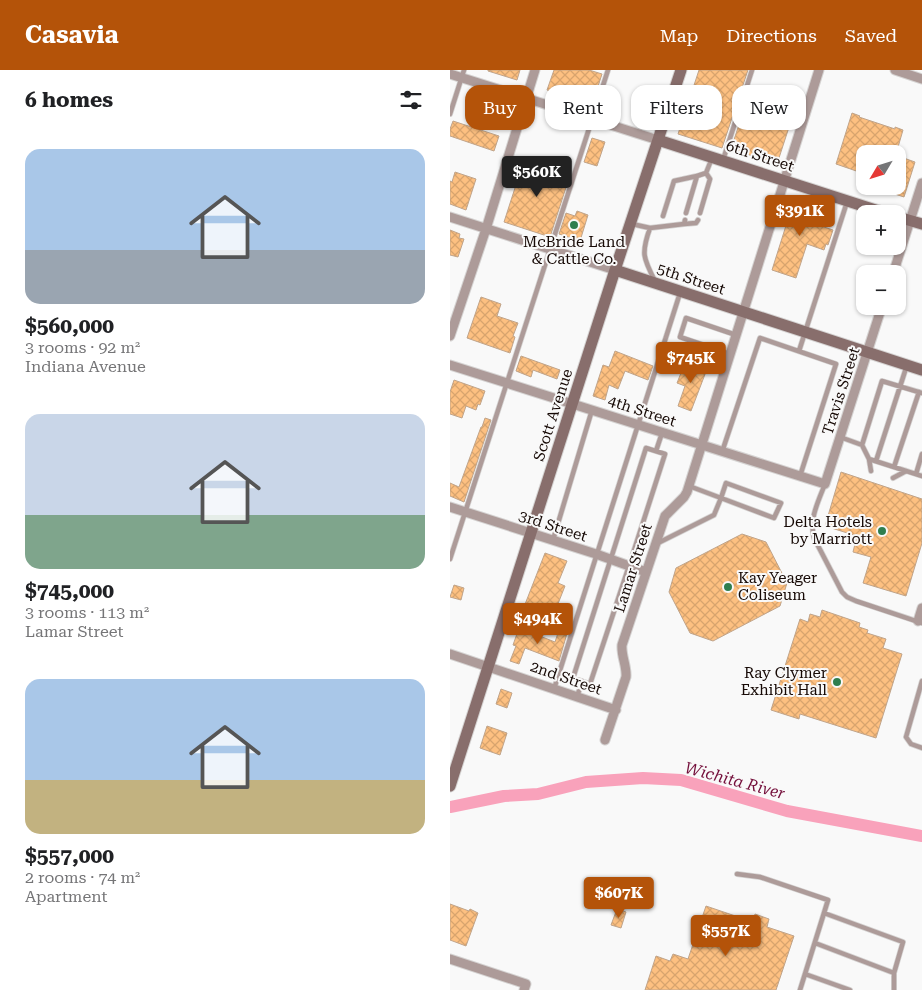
<!DOCTYPE html>
<meta charset="utf-8">
<style>
:root{--surface:#fff;--page:#f6f6f6;--text:#202124;--muted:#757577;--accent:#b45309}
body{margin:0;font-family:"Roboto Serif",serif;background:var(--page);color:var(--text);height:100vh;display:flex;flex-direction:column;font-size:19px;white-space:nowrap}
*{box-sizing:border-box;margin:0}
p{font-size:16px;color:var(--muted)}
.icon{flex:none;width:28px;height:28px;fill:none;stroke:currentColor;stroke-width:2;stroke-linecap:round;stroke-linejoin:round}
.map{position:relative;flex:1;overflow:hidden}
.panel{display:flex;flex-direction:column;background:var(--surface);width:450px}
.panel>*{flex:none}
.banner{position:absolute;left:15px;top:15px;width:381px;height:45px;display:flex;gap:10px}
.needle{width:32px;rotate:232deg}
.controls{position:absolute;left:406px;top:75px;display:grid;gap:10px}
.controls a{display:grid;place-items:center;width:50px;height:50px;border-radius:10px;background:var(--surface);box-shadow:0 1px 4px #0004;font-size:25px}
.price{position:absolute;translate:-50% -42px;padding:0 11px;border-radius:5px;background:var(--accent);color:#fff;font-size:16px;line-height:32px;filter:drop-shadow(0 1px 2px #0008)}
.price::after{content:'';position:absolute;left:50%;top:30px;width:15px;height:11px;margin-left:-8px;background:inherit;clip-path:polygon(0 0,100% 0,50% 100%)}
.price.selected{background:#222;color:#fff}
ul{padding:0;list-style:none}
li{display:grid;align-content:center;gap:10px;height:265px;padding:0 25px}
li span{display:grid;place-items:center;height:155px;border-radius:15px;color:#555}
li>.icon{margin-inline-start:auto}
span .icon{width:90px;height:90px;fill:#fffc;stroke-width:1}
li b{font-size:21px}
h2{display:flex;justify-content:space-between;align-items:center;height:60px;padding:0 25px;font-size:21px}
.pill{padding:0 18px;border-radius:15px;background:var(--surface);box-shadow:0 1px 4px #0004;font-size:18px;line-height:45px}
.pill.selected{background:var(--accent);color:#fff}
header{display:flex;align-items:center;gap:30px;box-sizing:border-box;height:70px;padding:0 25px;background:var(--accent);color:#fff}
header strong{font-size:24px}
nav{display:flex;gap:28px;margin-inline-start:auto;font-size:18px}
main{display:flex;flex:1;min-height:0}
.map>svg:first-child{display:block}
.lines{fill:none;stroke-linecap:round;stroke-linejoin:round}
.river{stroke:#f9a2bb;stroke-width:12}
.building{fill:url(#building-cross-hatch);stroke:#c0a48a}
.lane-casing{stroke:#d5d3d2;stroke-width:6}
.street-casing{stroke:#d5d3d2;stroke-width:11}
.secondary-casing{stroke:#d5d3d2;stroke-width:13}
.lane{stroke:#ad9b99;stroke-width:4.5}
.street{stroke:#ad9b99;stroke-width:9}
.secondary{stroke:#886e6c;stroke-width:11}
.poi-dot{fill:#2f7e4e;stroke:#f9f9f9;stroke-width:2}
.labels{text-anchor:middle;stroke-width:4;stroke-linejoin:round;paint-order:stroke}
.street-label{font-size:15px;fill:#160905;stroke:#f9f9f9}
.poi-label{font-size:15px;fill:#160905;stroke:#f9f9f9;text-anchor:end}
.water-label{font-size:16px;font-style:italic;fill:#740f3b;stroke:#f9f9f9}
</style>
<header>
<strong>Casavia</strong>
<nav><a>Map</a><a>Directions</a><a>Saved</a></nav>
</header>
<main>
<section class="panel">
<h2>6 homes<svg class="icon" aria-label="filters" viewBox="0 0 24 24"><path d="M4 7h16M4 17h16"/><circle cx="9" cy="7" r="2"/><circle cx="15" cy="17" r="2"/></svg></h2>
<ul>
<li><span style="background:linear-gradient(#a9c7e8 65%,#9aa5b1 0)"><svg class="icon" aria-label="home" viewBox="0 0 24 24"><path d="M3 11l9-7 9 7M6 9v11h12V9"/></svg></span><div><b>$560,000</b><p>3 rooms · 92 m²</p><p>Indiana Avenue</p></div></li>
<li><span style="background:linear-gradient(#c9d6e8 65%,#7fa58c 0)"><svg class="icon" aria-label="home" viewBox="0 0 24 24"><path d="M3 11l9-7 9 7M6 9v11h12V9"/></svg></span><div><b>$745,000</b><p>3 rooms · 113 m²</p><p>Lamar Street</p></div></li>
<li><span style="background:linear-gradient(#a9c7e8 65%,#c2b280 0)"><svg class="icon" aria-label="home" viewBox="0 0 24 24"><path d="M3 11l9-7 9 7M6 9v11h12V9"/></svg></span><div><b>$557,000</b><p>2 rooms · 74 m²</p><p>Apartment</p></div></li>
</ul>
</section>
<div class="map">
<svg width="472" height="920" viewBox="0 0 472 920">
<defs>
<pattern id="building-cross-hatch" width="8" height="8" patternUnits="userSpaceOnUse" patternTransform="scale(1.25)"><rect width="8" height="8" fill="#fdc081"/><path d="M0 0l8 8M0 8l8-8" fill="none" stroke="#d8a46e"/></pattern>
</defs>
<rect width="100%" height="100%" fill="#f9f9f9"/>
<g class="lines">
<path class="river" d="M0 737 54 726 88 724 136 712 193 708 231 710 337 741 472 766"/>
</g>
<path class="building" d="M38 0H70L67 10 38 1Z
M104 0H139L152 4 142 35 97 20Z
M249 0H298L272 78 228 64Z
M296 33 342 48 327 94 281 79Z
M402 43 410 46 409 47 445 59V57L453 60 446 84H415V104L386 94Z
M3 51 49 66 44 81 0 66V59Z
M142 68 155 72 147 96 134 92Z
M448 86 465 92 454 127 423 117V116H448Z
M74 90 120 105 100 167 54 152Z
M5 102 26 109 16 140 0 134V111L2 112Z
M345 127 369 135 365 150 375 153 374 157 383 160 378 175 376 174 374 180 357 174 346 208 322 200Z
M127 141 138 145 130 171 109 164 116 143 125 146Z
M0 160 10 164 9 168 14 169 8 187 0 185Z
M31 227 51 234 47 246 68 253 63 266 65 267 60 283 17 268Z
M165 281 203 296 198 310 175 301 168 319 159 315 155 330 143 326 153 295 159 297Z
M71 286 110 300 107 309 83 300 81 307 66 301Z
M234 290 257 299 241 341 228 336 235 316 227 313 233 298 232 297Z
M4 310 35 321 30 335 28 334 26 340 16 336 12 348 0 344V322Z
M35 348 41 350 14 432 0 426V413L9 417 31 357H32Z
M391 402 472 429V473L456 526 413 513 421 487 403 482 407 466 375 456Z
M292 464 316 472 337 513 330 536 263 571 240 563 219 522 226 498Z
M95 483 117 491 108 513 115 516 100 554 72 542Z
M4 515 14 518 11 530 0 527Z
M372 540 410 553 409 557 418 560 417 563 436 569 433 578 452 584 426 668 350 644 349 649 321 640 350 549 358 552 360 544 370 547Z
M110 557 118 560 109 591 75 578 69 594 60 591 66 576 63 575 69 558 105 572Z
M51 619 62 623 57 638 46 634Z
M37 656 57 663 50 685 30 678Z
M0 834 19 841 20 839 28 843 16 876 0 870Z
M256 836 303 852 305 844 319 849 317 857 344 866 326 920H195L206 886 220 891 223 884 238 889Z
M167 839 176 842 171 858 161 855Z"/>
<g class="lines">
<g class="lane-casing">
<path id="lane" d="M0 44 14 0
M273 90 302 0
M236 143 247 106 256 103 262 88
M250 143 260 109 256 103
M213 146 224 111 247 106
M182 154 200 158 234 154 235 150
M234 154 246 153 248 150
M200 158C191 183 193 188 205 211
M349 281 397 132
M280 284 230 267 236 248 286 265
M390 367 412 375 419 389 472 406
M412 375 432 311 472 323
M196 378 215 384 179 496 140 614 123 608Z
M206 381 212 363
M272 382 310 268 386 294 350 406
M419 389 421 401
M426 391 457 295
M444 397 469 322
M466 404 472 384
M443 408 456 401
M276 413 331 433 324 448 271 428Z
M375 414C368 432 359 449 364 468L392 522 397 527 406 531 472 553
M103 470 142 340
M206 474 264 445 271 428 239 416
M0 489 158 0
M472 611 456 667 461 674 472 678
M104 619 230 223
M127 627 132 611
M287 804 310 807 378 830 374 843
M365 873 444 903
M355 904 400 920
M350 920 374 843 453 872 444 903V920"/>
</g>
<g class="street-casing">
<path id="street" d="M445 0 472 9
M0 4 208 70
M0 147 165 200
M443 204 472 113
M0 266 36 159 85 0
M0 295 375 414 432 236
M0 437 146 484 196 502
M468 551 472 538
M0 584 166 640
M155 670 176 607C177 596 171 586 172 575L215 446 234 427 237 422 369 0
M0 889 76 914 74 920"/>
</g>
<g class="secondary-casing">
<path id="secondary" d="M208 70 438 144
M448 147 472 154
M165 200 472 300
M0 716 165 200 231 0"/>
</g>
<use href="#lane" class="lane"/>
<use href="#street" class="street"/>
<use href="#secondary" class="secondary"/>
</g>
<g class="poi-dot">
<circle cx="124" cy="155" r="5"/>
<circle cx="432" cy="461" r="5"/>
<circle cx="278" cy="517" r="5"/>
<circle cx="387" cy="612" r="5"/>
</g>
<g class="labels">
<g class="street-label">
<text transform="translate(310 86) rotate(18)" y="5">6th Street</text>
<text transform="translate(241 209) rotate(18)" y="5">5th Street</text>
<text transform="translate(391 321) rotate(-72)" y="5">Travis Street</text>
<text transform="translate(192 341) rotate(18)" y="5">4th Street</text>
<text transform="translate(103 345) rotate(-72)" y="5">Scott Avenue</text>
<text transform="translate(103 456) rotate(18)" y="5">3rd Street</text>
<text transform="translate(183 498) rotate(-72)" y="5">Lamar Street</text>
<text transform="translate(116 608) rotate(19)" y="5">2nd Street</text>
</g>
<g class="poi-label">
<text x="124" y="177" text-anchor="middle">McBride Land<tspan x="124" dy="17">&amp; Cattle Co.</tspan></text>
<text x="422" y="457">Delta Hotels<tspan x="422" dy="17">by Marriott</tspan></text>
<text x="288" y="513" text-anchor="start">Kay Yeager<tspan x="288" dy="17">Coliseum</tspan></text>
<text x="377" y="608">Ray Clymer<tspan x="377" dy="17">Exhibit Hall</tspan></text>
</g>
<g class="water-label">
<text transform="translate(285 710) rotate(15)" y="6">Wichita River</text>
</g>
</g>
</svg>
<div class="controls">
<a><svg class="needle" viewBox="-14 -14 28 28"><path d="M0-13l5 13h-10z" fill="#e53935"/><path d="M0 13l5-13h-10z" fill="#757577"/></svg></a>
<a>+</a>
<a>−</a>
</div>
<b class="price selected" style="left:87px;top:128px">$560K</b>
<b class="price" style="left:350px;top:167px">$391K</b>
<b class="price" style="left:241px;top:314px">$745K</b>
<b class="price" style="left:88px;top:575px">$494K</b>
<b class="price" style="left:169px;top:849px">$607K</b>
<b class="price" style="left:276px;top:887px">$557K</b>
<div class="banner">
<a class="pill selected">Buy</a>
<a class="pill">Rent</a>
<a class="pill">Filters</a>
<a class="pill">New</a>
</div>
</div>
</main>
